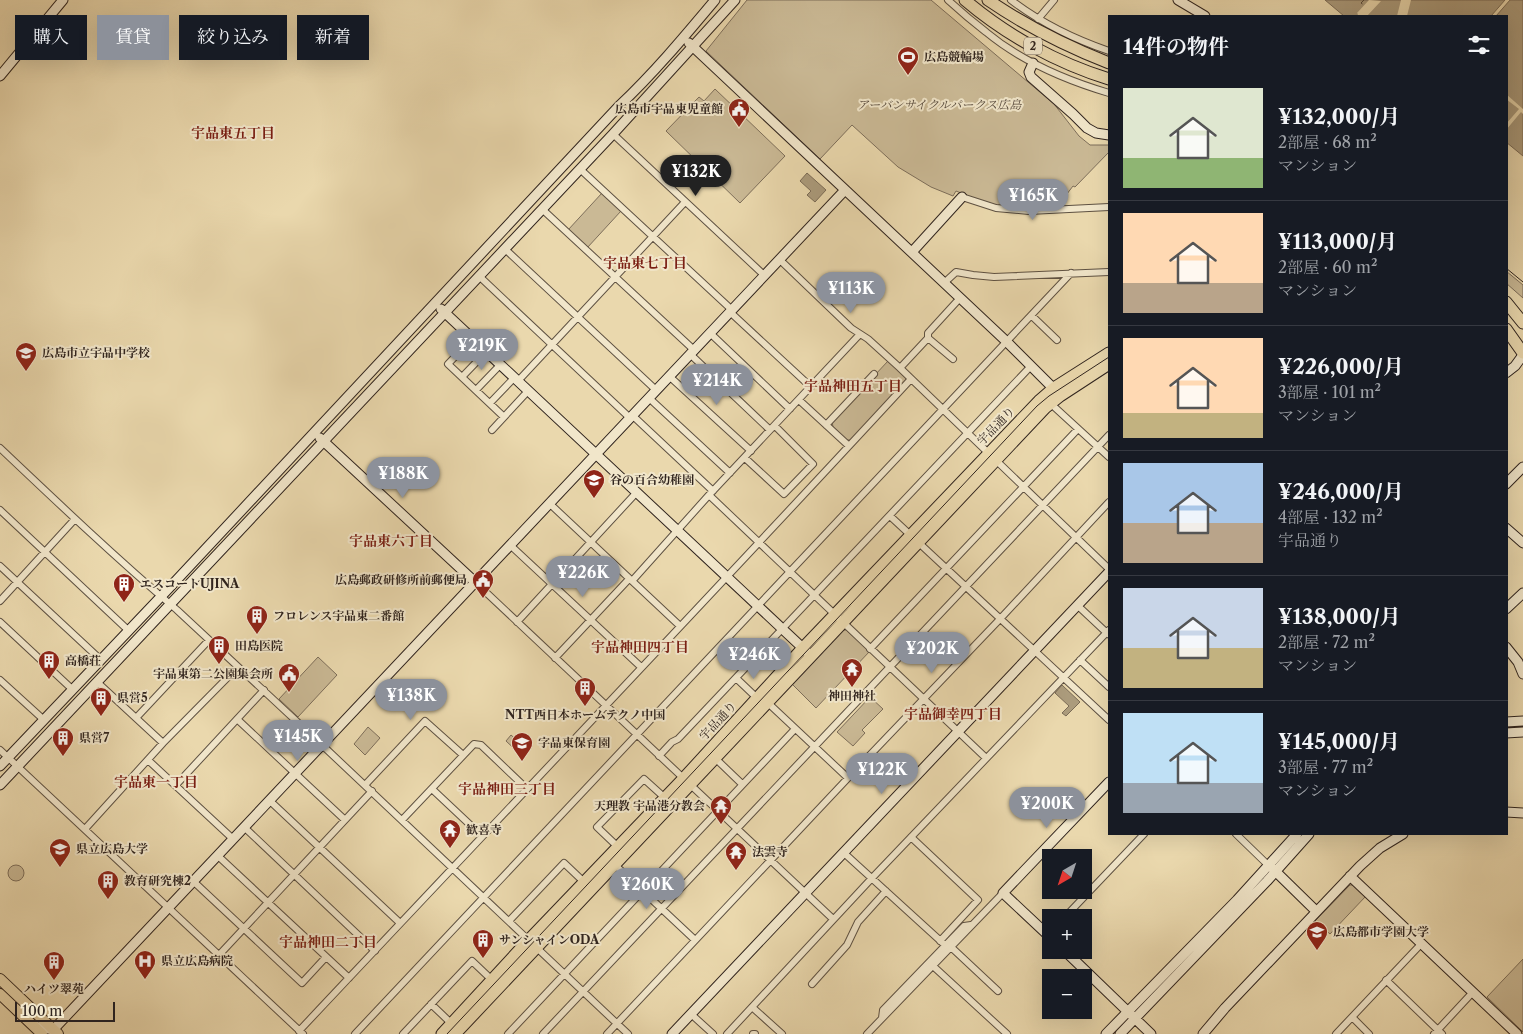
<!DOCTYPE html>
<html lang="ja">
<meta charset="utf-8">
<style>
:root{--surface:#171b24;--page:#242831;--text:#f1f3f6;--muted:#9ea1a6;--line:#363941;--accent:#8c9099}
body{margin:0;font-family:"Libre Caslon Text","Noto Serif JP",serif;background:var(--page);color:var(--text);height:100vh;display:flex;flex-direction:column;font-size:19px;white-space:nowrap}
*{box-sizing:border-box;margin:0}
p{font-size:16px;color:var(--muted)}
.icon{flex:none;width:28px;height:28px;fill:none;stroke:currentColor;stroke-width:2;stroke-linecap:round;stroke-linejoin:round}
.map{position:relative;flex:1;overflow:hidden}
.details{position:absolute;left:1108px;top:15px;width:400px;height:820px;display:flex;flex-direction:column;background:var(--surface);border-radius:0px;box-shadow:0 5px 20px #0002}
.details>*{flex:none}
.guide{position:absolute;left:15px;top:15px;width:475px;height:45px;display:flex;gap:10px}
.needle{width:32px;rotate:219deg}
.fabs{position:absolute;left:1042px;top:849px;display:grid;gap:10px}
.fabs a{display:grid;place-items:center;width:50px;height:50px;border-radius:0px;background:var(--surface);box-shadow:0 5px 20px #0002;font-size:25px}
.scale{position:absolute;left:15px;bottom:12px;width:100px;box-sizing:border-box;padding-left:5px;border:2px solid #30241e;border-top:0;font-size:14px;line-height:18px;white-space:nowrap;color:#30241e;-webkit-text-stroke:4px #f1e6ca;paint-order:stroke}
.price{position:absolute;translate:-50% -42px;padding:0 11px;border-radius:18px;background:var(--accent);color:#fff;font-size:16px;line-height:32px;filter:drop-shadow(0 1px 2px #0008)}
.price::after{content:'';position:absolute;left:50%;top:30px;width:15px;height:11px;margin-left:-8px;background:inherit;clip-path:polygon(0 0,100% 0,50% 100%)}
.price.current{background:#222;color:#fff}
ul{padding:0;list-style:none}
li{display:flex;align-items:center;gap:15px;height:125px;padding:0 15px}
li+li{border-top:1px solid var(--line)}
li span{display:grid;place-items:center;flex:none;width:140px;height:100px;border-radius:0px;color:#555}
li>.icon{margin-inline-start:auto}
span .icon{width:60px;height:60px;fill:#fffc;stroke-width:1}
li b{font-size:21px}
h2{display:flex;justify-content:space-between;align-items:center;height:60px;padding:0 15px;font-size:21px}
.chip{padding:0 18px;border-radius:0px;background:var(--surface);box-shadow:0 5px 20px #0002;font-size:18px;line-height:45px}
.chip.current{background:var(--accent);color:#fff}
.map>svg:first-child{display:block}
.green{fill:#cab995;stroke:#7d6e5a}
.water{fill:#ab9b7c;stroke:#7a6b56}
.pier{fill:#ead8ad}
.lines{fill:none;stroke-linecap:round;stroke-linejoin:round}
.ferry{stroke:#55483a;stroke-width:1;stroke-dasharray:6 5;stroke-linecap:butt}
.street-casing{stroke:#5e5142;stroke-width:8}
.secondary-casing{stroke:#30241e;stroke-width:11}
.primary-casing{stroke:#30241e;stroke-width:12}
.highway-casing{stroke:#30241e;stroke-width:13}
.street{stroke:#f1e6ca;stroke-width:6}
.secondary{stroke:#f1e6ca;stroke-width:9}
.primary{stroke:#ead8ad;stroke-width:10}
.highway{stroke:#ead8ad;stroke-width:11}
.tram{stroke:#30241e;stroke-width:1}
.labels{text-anchor:middle;stroke-width:4;stroke-linejoin:round;paint-order:stroke}
.shield{fill:#f1e6ca;stroke:#6a5e52;stroke-width:1}
.shield-label{font-size:11px;font-weight:bold;fill:#30241e}
.poi-label{font-size:12px;font-weight:bold;fill:#30241e;stroke:#f1e6ca;text-anchor:start}
.park-label{font-size:12px;font-style:italic;fill:#56493c;stroke:#f1e6ca}
.street-label{font-size:12px;fill:#30241e;stroke:#f1e6ca}
.neighbourhood-label{font-size:14px;font-weight:bold;fill:#7a1f14;stroke:#f1e6ca}
</style>
<div class="map">
<svg width="1523" height="1034" viewBox="0 0 1523 1034">
<rect width="100%" height="100%" fill="#ead8ad"/>
<filter id="stains"><feTurbulence type="fractalNoise" baseFrequency=".004" numOctaves="4"/><feColorMatrix values="0 0 0 0 .2 0 0 0 0 .09 0 0 0 0 .02 0 0 0 .5 -.17"/></filter>
<radialGradient id="worn" r=".72"><stop offset=".6" stop-color="#630" stop-opacity="0"/><stop offset="1" stop-color="#630" stop-opacity=".3"/></radialGradient>
<path class="green" d="M747 0H931L1054 104 1079 136 1090 145H1109V152L1075 187 1073 186 1057 207C1040 208 1022 209 1005 207 988 205 972 197 956 191L953 196 931 187 898 167 852 125 820 159 706 51Z
M715 89 785 156 740 203 666 131 699 97 704 101Z
M602 193 621 211 587 248 568 230Z
M1506 271 1523 285V298L1506 283Z
M888 361 906 377 905 382 851 440H847L833 427 832 421Z
M843 630H846L870 651 816 708 792 684Z
M318 657 337 675 298 717 279 699Z
M870 697 883 709 862 730 865 733 853 746 837 732Z
M368 727 380 738 365 755 354 744Z
M511 735 527 749 521 755 506 741Z
M8 873a8 8 0 1 1 16 0a8 8 0 1 1-16 0Z
M1350 885H1355L1366 896 1330 934 1315 921Z
M1523 959V1032L1487 997Z"/>
<path class="water" d="M1325 0H1505L1491 16H1344Z
M1510 0H1523V156L1506 142V16H1496Z
M807 173 826 190 815 202 807 195 811 191 800 181Z
M1062 685 1080 702 1066 716 1062 713 1069 706 1055 693Z"/>
<path class="pier" d="M1369 0 1381 1 1367 16H1357L1358 14 1357 13Z
M1401 0H1411L1407 16H1397Z
M1506 94 1523 109V114L1521 112 1506 130V124L1519 109 1506 99Z"/>
<g class="lines">
<path class="ferry" d="M1364 0 1361 3 1364 5"/>
<g class="street-casing">
<path id="street" d="M948 0C960 11 973 22 986 32 1021 61 1065 80 1109 93
M1011 0C1041 23 1074 39 1109 51
M1038 19 1054 0
M613 134 764 275
M580 169 732 310
M962 197 996 208 1029 211 1109 207
M542 209 694 350
M505 249 656 390
M779 259 851 328 868 339 900 368 1109 569
M479 276 630 418
M944 283 956 272 973 275 994 277 1109 272
M730 312 811 387
M1032 316 1057 340
M710 333 790 409
M473 338 448 364 504 417
M928 338 953 359
M690 354 770 430
M900 368 928 338V333L960 298
M669 376 751 451
M462 377 487 351
M518 381 685 202
M476 390 501 364
M649 398 730 473
M799 400 849 446
M490 403 514 378
M1050 403 1109 457
M632 415 713 491
M826 425 874 374
M492 430 528 391
M0 448C58 503 116 558 177 610L321 744 628 1034
M745 458 784 494 813 464 775 426
M709 495 986 758
M549 503 680 626
M0 510 129 631
M890 516 1109 720
M510 545 641 667
M0 566 101 660
M632 581 709 495 860 334
M475 582 833 919
M0 601 75 519
M1077 605 1108 634
M0 622 73 690
M517 622 637 492
M870 649 1078 429
M555 658 629 579
M1080 660 1109 687
M736 678 757 698
M0 680 44 720
M97 682 163 743
M767 702 848 778
M136 718 209 640
M237 719 345 820
M0 750 303 1034
M659 756 672 742 678 739 1031 366
M715 758 742 784
M148 760 233 839
M176 785 264 690
M365 785 425 721 463 755
M432 789 482 836
M269 800 400 923
M402 820 474 744 481 745 527 789
M244 827 375 951
M85 829 163 743 238 667
M1236 834 1268 865
M911 837 978 900 940 941
M618 847 597 827 644 779 665 798
M844 853 945 945
M217 855 349 978
M615 865 695 940
M193 881 302 983 326 957
M1064 918 1144 834
M509 921 564 863 584 882
M951 947 998 991
M219 955 372 791
M933 966 1007 1034
M1386 980 1442 1034
M812 984 847 945 858 922 886 891
M431 1004 452 1024
M752 1007 782 1034
M691 1014 713 1034
M1352 1017 1369 1034
M882 1018 883 1010 964 926 971 925
M299 1031C503 814 709 598 911 379
M355 1034 1071 273
M403 1034 472 961 492 980
M508 1034 795 729
M543 1034 1109 435
M607 1034 848 778 1000 619 1109 502
M727 1034 872 878 1109 630
M753 1034H755
M867 1034 1003 893
M1336 1034 1422 943
M1434 1034 1473 992"/>
</g>
<g class="secondary-casing">
<path id="secondary" d="M1178 0 1205 16
M689 43 1007 342 1057 392
M1033 63 1029 72 1031 77 1073 114 1087 128 1096 133 1109 135
M0 76 63 0
M912 252 962 197
M441 309 807 652
M1506 373 1515 366 1523 355
M320 438 475 582
M1506 484 1523 467
M1506 528 1523 543
M1506 609 1523 593
M1506 647 1518 662 1523 674
M1506 722 1523 721
M1506 733 1523 732
M0 766 171 586 619 106C654 73 684 37 715 0
M0 785 613 134 735 0
M1506 812 1523 813
M1272 868 1316 911
M1350 876 1517 1034
M1051 938 1003 893 1109 782
M1064 950 1151 1034
M34 1026 53 1030 845 190
M672 1034 1109 572
M1106 1034 1237 900 1297 834
M1120 1034 1267 881 1309 834
M1203 1034 1225 1008 1360 866 1380 848 1403 834"/>
</g>
<g class="primary-casing">
<path id="primary" d="M0 979 58 1034
M0 994 42 1034"/>
</g>
<g class="highway-casing">
<path id="highway" d="M965 0C1006 35 1057 63 1109 79
M988 0C1026 26 1066 46 1109 63
M1506 302 1523 323
M1506 329 1523 353
M442 1034 525 944 684 778 803 648 1039 401 1054 388 1109 353
M455 1034 1045 408 1060 396 1109 364"/>
</g>
<use href="#street" class="street"/>
<use href="#secondary" class="secondary"/>
<use href="#primary" class="primary"/>
<use href="#highway" class="highway"/>
<path class="tram" d="M1506 268 1523 282
M447 1034 1037 406 1049 396 1109 357"/>
</g>
<defs>
<g id="stadium-pin" transform="scale(1.125)"><path d="M0 17L-7.5 6A9.5 9.5 0 1 1 7.5 6Z" fill="#8f2418" stroke="#f1e6ca"/><path d="M0-5a6.5 5 0 1 0 0 10a6.5 5 0 1 0 0-10ZM-3.5-1.8h7v3.6h-7Z" fill="#fff"/></g>
<g id="civic-pin" transform="scale(1.125)"><path d="M0 17L-7.5 6A9.5 9.5 0 1 1 7.5 6Z" fill="#8f2418" stroke="#f1e6ca"/><path d="M-.6-6.5H3V-4.5H.6V-3L4-1V1h2V6H-6V1h2V-1L-.6-3ZM-1.2 2.5V6h2.4V2.5Z" fill="#fff"/></g>
<g id="school-pin" transform="scale(1.125)"><path d="M0 17L-7.5 6A9.5 9.5 0 1 1 7.5 6Z" fill="#8f2418" stroke="#f1e6ca"/><path d="M0-5L7-2L0 1L-7-2ZM-4 1L0 2.5L4 1V4Q0 6-4 4Z" fill="#fff"/></g>
<g id="building-pin" transform="scale(1.125)"><path d="M0 17L-7.5 6A9.5 9.5 0 1 1 7.5 6Z" fill="#8f2418" stroke="#f1e6ca"/><path d="M-4-6H4V6H1V3H-1V6H-4ZM-2.5-4.3h1.7v1.8h-1.7ZM.8-4.3h1.7v1.8H.8ZM-2.5-1h1.7V.8h-1.7ZM.8-1h1.7V.8H.8Z" fill="#fff"/></g>
<g id="temple-pin" transform="scale(1.125)"><path d="M0 17L-7.5 6A9.5 9.5 0 1 1 7.5 6Z" fill="#8f2418" stroke="#f1e6ca"/><path d="M0-6L5-2H3V0L6.5 2.5H4V6H1.5V3h-3V6H-4V2.5H-6.5L-3 0V-2H-5Z" fill="#fff"/></g>
<g id="university-pin" transform="scale(1.125)"><path d="M0 17L-7.5 6A9.5 9.5 0 1 1 7.5 6Z" fill="#8f2418" stroke="#f1e6ca"/><path d="M0-5L7-2L0 1L-7-2ZM-4 1L0 2.5L4 1V4Q0 6-4 4Z" fill="#fff"/></g>
<g id="hospital-pin" transform="scale(1.125)"><path d="M0 17L-7.5 6A9.5 9.5 0 1 1 7.5 6Z" fill="#8f2418" stroke="#f1e6ca"/><path d="M-5-5h3v3.5h4V-5h3V5h-3V1.5h-4V5h-3Z" fill="#fff"/></g>
</defs>
<g fill-rule="evenodd">
<use href="#stadium-pin" x="908" y="57"/>
<use href="#civic-pin" x="739" y="109"/>
<use href="#school-pin" x="26" y="353"/>
<use href="#school-pin" x="594" y="480"/>
<use href="#civic-pin" x="483" y="580"/>
<use href="#building-pin" x="124" y="584"/>
<use href="#building-pin" x="257" y="616"/>
<use href="#building-pin" x="219" y="646"/>
<use href="#building-pin" x="49" y="661"/>
<use href="#temple-pin" x="852" y="669"/>
<use href="#civic-pin" x="289" y="674"/>
<use href="#building-pin" x="585" y="688"/>
<use href="#building-pin" x="101" y="698"/>
<use href="#building-pin" x="63" y="738"/>
<use href="#school-pin" x="522" y="743"/>
<use href="#temple-pin" x="721" y="806"/>
<use href="#temple-pin" x="450" y="830"/>
<use href="#university-pin" x="60" y="849"/>
<use href="#temple-pin" x="736" y="852"/>
<use href="#building-pin" x="108" y="881"/>
<use href="#university-pin" x="1317" y="932"/>
<use href="#building-pin" x="483" y="940"/>
<use href="#hospital-pin" x="145" y="961"/>
<use href="#building-pin" x="54" y="962"/>
</g>
<g class="labels">
<rect class="shield" x="1024" y="37.5" width="18" height="17" rx="4"/>
<g class="shield-label">
<text x="1033" y="50">2</text>
</g>
<g class="poi-label">
<text x="924" y="61">広島競輪場</text>
<text x="723" y="113" text-anchor="end">広島市宇品東児童館</text>
<text x="42" y="357">広島市立宇品中学校</text>
<text x="610" y="484">谷の百合幼稚園</text>
<text x="467" y="584" text-anchor="end">広島郵政研修所前郵便局</text>
<text x="140" y="588">エスコートUJINA</text>
<text x="273" y="620">フロレンス宇品東二番館</text>
<text x="235" y="650">田島医院</text>
<text x="65" y="665">高橋荘</text>
<text x="273" y="678" text-anchor="end">宇品東第二公園集会所</text>
<text x="852" y="700" text-anchor="middle">神田神社</text>
<text x="117" y="702">県営5</text>
<text x="585" y="719" text-anchor="middle">NTT西日本ホームテクノ中国</text>
<text x="79" y="742">県営7</text>
<text x="538" y="747">字品東保育園</text>
<text x="705" y="810" text-anchor="end">天理教 宇品港分教会</text>
<text x="466" y="834">歓喜寺</text>
<text x="76" y="853">県立広島大学</text>
<text x="752" y="856">法雲寺</text>
<text x="124" y="885">教育研究棟2</text>
<text x="1333" y="936">広島都市学園大学</text>
<text x="499" y="944">サンシャインODA</text>
<text x="161" y="965">県立広島病院</text>
<text x="54" y="993" text-anchor="middle">ハイツ翠苑</text>
</g>
<g class="park-label">
<text x="939" y="109">アーバンサイクルパークス広島</text>
</g>
<g class="street-label">
<text transform="translate(996 426) rotate(-46)" y="4">宇品通り</text>
<text transform="translate(718 721) rotate(-47)" y="4">宇品通り</text>
</g>
<g class="neighbourhood-label">
<text x="233" y="138">宇品東五丁目</text>
<text x="645" y="268">宇品東七丁目</text>
<text x="853" y="391">宇品神田五丁目</text>
<text x="391" y="546">宇品東六丁目</text>
<text x="640" y="652">宇品神田四丁目</text>
<text x="953" y="719">宇品御幸四丁目</text>
<text x="156" y="787">宇品東一丁目</text>
<text x="507" y="794">宇品神田三丁目</text>
<text x="328" y="947">宇品神田二丁目</text>
</g>
</g>
<rect width="100%" height="100%" filter="url(#stains)"/>
<rect width="100%" height="100%" fill="url(#worn)"/>
</svg>
<div class="fabs">
<a><svg class="needle" viewBox="-14 -14 28 28"><path d="M0-13l5 13h-10z" fill="#e53935"/><path d="M0 13l5-13h-10z" fill="#9ea1a6"/></svg></a>
<a>+</a>
<a>−</a>
</div>
<div class="scale">100 m</div>
<b class="price current" style="left:696px;top:197px">¥132K</b>
<b class="price" style="left:1033px;top:221px">¥165K</b>
<b class="price" style="left:851px;top:314px">¥113K</b>
<b class="price" style="left:482px;top:371px">¥219K</b>
<b class="price" style="left:717px;top:406px">¥214K</b>
<b class="price" style="left:403px;top:499px">¥188K</b>
<b class="price" style="left:583px;top:598px">¥226K</b>
<b class="price" style="left:932px;top:674px">¥202K</b>
<b class="price" style="left:754px;top:680px">¥246K</b>
<b class="price" style="left:411px;top:721px">¥138K</b>
<b class="price" style="left:298px;top:762px">¥145K</b>
<b class="price" style="left:882px;top:795px">¥122K</b>
<b class="price" style="left:1047px;top:829px">¥200K</b>
<b class="price" style="left:647px;top:910px">¥260K</b>
<div class="guide">
<a class="chip">購入</a>
<a class="chip current">賃貸</a>
<a class="chip">絞り込み</a>
<a class="chip">新着</a>
</div>
<section class="details">
<h2>14件の物件<svg class="icon" aria-label="filters" viewBox="0 0 24 24"><path d="M4 7h16M4 17h16"/><circle cx="9" cy="7" r="2"/><circle cx="15" cy="17" r="2"/></svg></h2>
<ul>
<li><span style="background:linear-gradient(#dfe7d0 70%,#8fb573 0)"><svg class="icon" aria-label="home" viewBox="0 0 24 24"><path d="M3 11l9-7 9 7M6 9v11h12V9"/></svg></span><div><b>¥132,000/月</b><p>2部屋 · 68 m²</p><p>マンション</p></div></li>
<li><span style="background:linear-gradient(#ffd9b3 70%,#b9a48a 0)"><svg class="icon" aria-label="home" viewBox="0 0 24 24"><path d="M3 11l9-7 9 7M6 9v11h12V9"/></svg></span><div><b>¥113,000/月</b><p>2部屋 · 60 m²</p><p>マンション</p></div></li>
<li><span style="background:linear-gradient(#ffd9b3 75%,#c2b280 0)"><svg class="icon" aria-label="home" viewBox="0 0 24 24"><path d="M3 11l9-7 9 7M6 9v11h12V9"/></svg></span><div><b>¥226,000/月</b><p>3部屋 · 101 m²</p><p>マンション</p></div></li>
<li><span style="background:linear-gradient(#a9c7e8 60%,#b9a48a 0)"><svg class="icon" aria-label="home" viewBox="0 0 24 24"><path d="M3 11l9-7 9 7M6 9v11h12V9"/></svg></span><div><b>¥246,000/月</b><p>4部屋 · 132 m²</p><p>宇品通り</p></div></li>
<li><span style="background:linear-gradient(#c9d6e8 60%,#c2b280 0)"><svg class="icon" aria-label="home" viewBox="0 0 24 24"><path d="M3 11l9-7 9 7M6 9v11h12V9"/></svg></span><div><b>¥138,000/月</b><p>2部屋 · 72 m²</p><p>マンション</p></div></li>
<li><span style="background:linear-gradient(#bfe0f5 70%,#9aa5b1 0)"><svg class="icon" aria-label="home" viewBox="0 0 24 24"><path d="M3 11l9-7 9 7M6 9v11h12V9"/></svg></span><div><b>¥145,000/月</b><p>3部屋 · 77 m²</p><p>マンション</p></div></li>
</ul>
</section>
</div>
